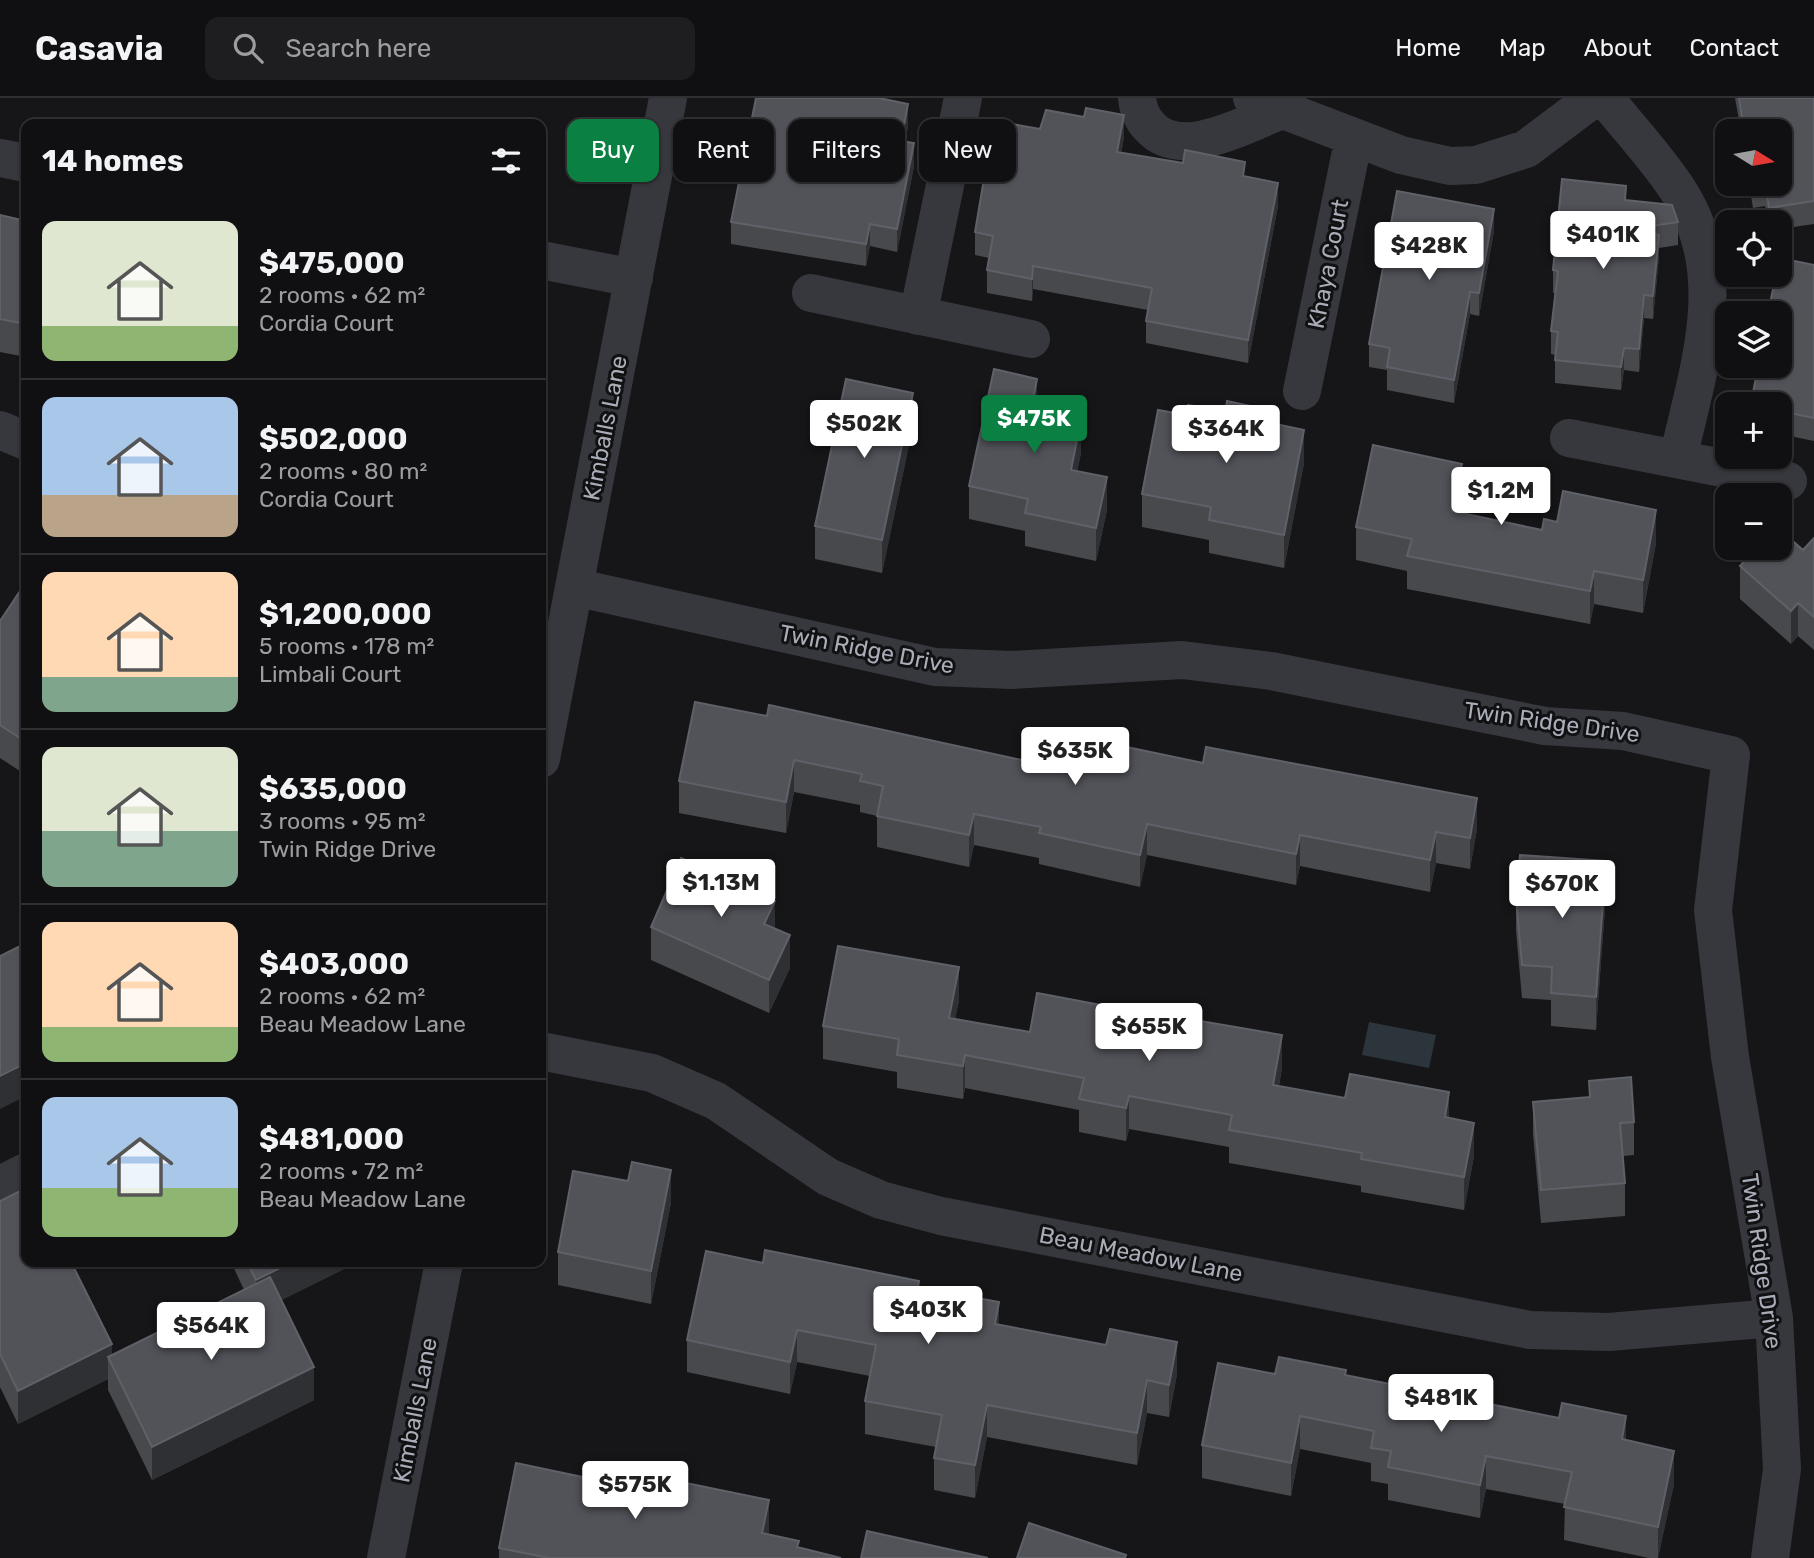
<!DOCTYPE html>
<meta charset="utf-8">
<style>
:root{--surface:#101012;--page:#1e1e20;--text:#f1f3f6;--muted:#9c9d9f;--line:#303032;--accent:#0b8043}
body{margin:0;font-family:Rubik,sans-serif;background:var(--page);color:var(--text);height:100vh;display:flex;flex-direction:column;font-size:26px;white-space:nowrap}
*{box-sizing:border-box;margin:0}
p{font-size:23px;color:var(--muted)}
.icon{flex:none;width:38px;height:38px;fill:none;stroke:currentColor;stroke-width:2;stroke-linecap:round;stroke-linejoin:round}
.map{position:relative;flex:1;overflow:hidden}
.side{position:absolute;left:21px;top:21px;width:525px;height:1148px;display:flex;flex-direction:column;background:var(--surface);border-radius:14px;box-shadow:0 2px 5px #0004,0 0 0 2px var(--line)}
.side>*{flex:none}
.banner{position:absolute;left:567px;top:21px;width:665px;height:63px;display:flex;gap:14px}
.needle{width:46px;rotate:101deg}
.tools{position:absolute;left:1715px;top:21px;display:grid;gap:14px}
.tools a{display:grid;place-items:center;width:77px;height:77px;border-radius:14px;background:var(--surface);box-shadow:0 2px 5px #0004,0 0 0 2px var(--line);font-size:35px}
.price{position:absolute;translate:-50% -60px;padding:0 16px;border-radius:7px;background:#fff;color:#222;font-size:23px;line-height:46px;filter:drop-shadow(0 2px 4px #0008)}
.price::after{content:'';position:absolute;left:50%;top:42px;width:21px;height:16px;margin-left:-10px;background:inherit;clip-path:polygon(0 0,100% 0,50% 100%)}
.price.selected{background:var(--accent);color:#fff}
ul{padding:0;list-style:none}
li{display:flex;align-items:center;gap:21px;height:175px;padding:0 21px}
li+li{border-top:2px solid var(--line)}
li span{display:grid;place-items:center;flex:none;width:196px;height:140px;border-radius:14px;color:#555}
li>.icon{margin-inline-start:auto}
span .icon{width:84px;height:84px;fill:#fffc;stroke-width:1}
li b{font-size:30px}
h2{display:flex;justify-content:space-between;align-items:center;height:84px;padding:0 21px;font-size:30px}
.chip{padding:0 24px;border-radius:14px;background:var(--surface);box-shadow:0 2px 5px #0004,0 0 0 2px var(--line);font-size:24px;line-height:63px}
.chip.selected{background:var(--accent);color:#fff}
header{display:flex;align-items:center;gap:42px;box-sizing:border-box;height:98px;padding:0 35px;background:var(--surface);border-bottom:2px solid var(--line)}
header strong{font-size:33px}
nav{display:flex;gap:38px;margin-inline-start:auto;font-size:24px}
.search{width:490px;height:63px;background:var(--page);display:flex;align-items:center;gap:18px;box-sizing:border-box;padding:0 24px;border-radius:14px;color:var(--muted);font-size:26px}
.map>svg:first-child{display:block}
.water{fill:#2c353c}
.lines{fill:none;stroke-linecap:round;stroke-linejoin:round}
.minor{stroke:#37383d;stroke-width:38}
.wall{fill:#47494d}
.shaded-wall{fill:#2f3033}
.building{fill:#525359;stroke:#5f6168;stroke-width:2}
.labels{text-anchor:middle;stroke-width:6;stroke-linejoin:round;paint-order:stroke}
.street-label{font-size:23px;fill:#a8adb8;stroke:#111113}
</style>
<header>
<strong>Casavia</strong>
<div class="search"><svg class="icon" aria-label="search" viewBox="0 0 24 24"><circle cx="10" cy="10" r="6"/><path d="M15 15l6 6"/></svg>Search here</div>
<nav><a>Home</a><a>Map</a><a>About</a><a>Contact</a></nav>
</header>
<div class="map">
<svg width="1814" height="1460" viewBox="0 0 1814 1460">
<rect width="100%" height="100%" fill="#161618"/>
<path class="water" d="M1369 924 1436 937 1429 970 1362 957Z"/>
<g class="lines">
<path class="minor" d="M1137 0C1138 11 1142 21 1150 29 1181 64 1247 25 1282 12
M1252 0 1401 57 1450 68 1476 67 1526 51 1594 0
M1605 0C1630 32 1660 63 1681 97 1732 180 1697 274 1678 361
M0 60 26 65
M541 162 634 180
M811 195 1031 241
M918 218 963 0
M1302 293 1354 39
M0 332 26 343
M1569 340 1788 383
M574 489 935 569 1012 572 1182 562 1271 573 1545 628 1623 633 1731 657 1713 812 1730 959 1774 1220 1782 1371 1770 1460
M541 661 668 0
M541 953 652 975 716 1003 828 1079 881 1102 941 1118 1530 1232 1609 1234 1774 1220
M0 1087 26 1074
M386 1460 444 1164"/>
</g>
<path class="wall" d="M1735 0H1814V126L1780 131V124H1768L1765 108 1753 110 1749 86H1780V33H1741Z
M908 28 905 44 914 68 897 154 870 148 866 168 731 146V124Z
M1124 39 1121 55 1245 79 1278 108 1248 265 1146 245V223L1148 212 1033 191 1032 203 987 195V172L989 160 975 157V134L982 91V68Z
M1626 102 1678 124V147L1659 150V159L1653 221 1644 220 1639 274 1624 272 1621 292 1555 285V257L1551 256V233L1555 195H1553V172Z
M0 117 26 123V259L0 254Z
M1494 133 1479 218 1470 216 1454 305 1387 292V272L1369 269V246Z
M1814 167V343L1780 336V306Z
M1037 313 1081 355 1077 373 1107 412 1096 463 1025 448V433L969 421V388Z
M1186 317 1260 323 1304 365 1284 470 1209 455V442L1142 429V396Z
M913 328 882 475 815 461V428Z
M1462 399 1459 414 1542 432 1656 445 1643 515 1594 506 1590 526 1407 491V473L1356 462V429Z
M1814 440V552L1798 538 1791 546 1740 501V468L1803 452Z
M26 484V677L0 660V523Z
M767 618 1054 669 1114 659 1477 731 1470 771 1436 765 1430 794 1300 768 1296 787 1147 757 1140 789 1039 766V760L974 747 969 769 877 749V718L860 714V707L794 694 786 735 679 715V683Z
M1606 796 1596 932 1551 928V902L1522 900 1516 833V800Z
M651 829 775 831 790 870 769 915 651 862Z
M959 902 955 921 1030 934 1117 915 1282 970 1279 988 1449 1020 1474 1058 1464 1112 1361 1094V1088L1229 1065V1049L1129 1031 1126 1043 1079 1034V1012L965 990 963 1001 897 990V974L823 961V928Z
M1589 983 1634 1024V1057L1623 1058 1625 1085V1118L1541 1125 1533 1036V1004L1589 999Z
M0 1103 112 1257 244 1192 231 1164H352V1167L281 1202 314 1302 152 1382 108 1292V1281L18 1326 0 1289Z
M671 1105 651 1206 558 1187V1154Z
M763 1165 919 1189 999 1227 1177 1276 1169 1319 1147 1315 1137 1367 987 1339 975 1400 934 1392V1360L936 1349 865 1336V1303L870 1278 797 1264 790 1296 687 1274V1242Z
M1275 1276 1346 1278 1626 1342 1674 1386 1658 1460H1649L1564 1442 1565 1406 1486 1391 1480 1420 1388 1402V1386L1371 1383V1365L1300 1351 1291 1398 1202 1380V1347Z
M673 1398 799 1449 841 1460H499V1450Z"/>
<path class="shaded-wall" d="M908 6V28L901 66V43Z
M1124 17V39L1117 77V54Z
M914 45V68L897 154V131Z
M1278 85V108L1248 265V242Z
M1494 111V133L1479 218V195Z
M870 126V148L866 168V146Z
M1659 137V159L1653 221V198Z
M1033 168V191L1032 203V181Z
M1470 194V216L1454 305V282Z
M1644 197V220L1639 274V251Z
M1624 250V272L1621 292V269Z
M1037 281V314L1031 312Z
M913 295V328L882 475V442Z
M1081 322V355L1071 405V372Z
M1304 332V365L1284 470V437Z
M1462 366V399L1452 446V413Z
M1107 379V412L1096 463V430Z
M1656 412V445L1643 515V482Z
M1594 473V506L1590 526V493Z
M1798 505V538L1791 546V513Z
M794 662V694L786 735V704Z
M1477 700V731L1470 771V740Z
M974 716V747L969 769V737Z
M1147 726V757L1140 789V757Z
M1436 734V765L1430 794V762Z
M1300 737V768L1296 787V756Z
M1606 763V796L1596 932V899Z
M775 803V836L764 826Z
M790 837V870L769 915V882Z
M959 869V902L949 953V920Z
M1282 937V970L1273 1020V987Z
M965 957V990L963 1001V968Z
M26 965V998L0 1011V978Z
M1449 994V1027L1445 1019Z
M1129 998V1031L1126 1043V1010Z
M1474 1025V1058L1464 1112V1079Z
M671 1072V1105L651 1206V1173Z
M292 1164H352V1167L256 1215V1182Z
M999 1204V1237L995 1226Z
M797 1232V1264L790 1296V1264Z
M1177 1244V1276L1169 1319V1287Z
M112 1246V1266L108 1259V1281L18 1326V1293Z
M314 1269V1302L152 1382V1349Z
M1147 1282V1315L1137 1367V1335Z
M987 1307V1339L975 1400V1367Z
M1300 1318V1351L1291 1398V1365Z
M1626 1318V1351L1622 1341Z
M1674 1353V1386L1658 1460V1429Z
M1486 1358V1391L1480 1420V1387Z
M769 1402V1435L764 1460 762 1435Z"/>
<path class="building" d="M756 0H879L908 6 901 43 914 45 897 131 870 126 866 146 731 124Z
M1739 0H1814V103L1769 110 1765 86H1780V33H1744Z
M1086 10 1124 17 1117 54 1183 65 1185 52 1245 64 1243 78 1278 85 1248 242 1146 223 1152 190 1033 168 1032 181 987 172 993 138 975 134 986 69 982 68 990 22 1040 31 1046 12 1084 19Z
M1562 81 1626 88 1625 102 1672 107 1678 124 1632 131 1659 137 1653 198 1644 197 1639 251 1624 250 1621 269 1555 262 1558 234 1551 233 1558 173 1553 172Z
M1397 93 1494 111 1479 195 1470 194 1454 282 1387 269 1390 250 1369 246Z
M0 117 26 123V226L0 221Z
M1780 160 1814 167V320L1780 313V306H1751L1758 268H1780V215H1768L1776 177H1780Z
M994 271 1037 281 1031 312 1081 322 1071 372 1107 379 1096 430 1025 415 1028 401 969 388Z
M846 281 913 295 882 442 815 428Z
M1227 303 1260 310 1257 322 1304 332 1284 437 1209 422 1211 409 1142 396 1158 312 1186 317 1188 307 1225 314Z
M1373 347 1462 366 1452 413 1542 432 1544 421 1557 424 1563 393 1656 412 1643 482 1594 473 1590 493 1407 458 1412 441 1356 429Z
M1780 432 1803 452 1814 440V519L1798 505 1791 513 1740 468 1756 450H1780Z
M26 484V644L0 627V523Z
M695 604 767 618 769 607 1054 669 1059 646 1114 659 1117 647 1203 665 1206 649 1477 700 1470 740 1436 734 1430 762 1300 737 1296 756 1147 726 1140 757 1039 735 1041 729 974 716 969 737 877 718 883 688 860 683 862 676 794 662 786 704 679 683Z
M1520 757 1606 763 1596 899 1551 895 1552 869 1522 867 1516 800Z
M681 760 775 803 764 826 790 837 769 882 651 829Z
M26 845V965L0 978V858Z
M838 848 959 869 949 920 1030 934 1037 895 1117 910 1116 915 1193 928 1194 922 1282 937 1273 987 1345 1000 1350 976 1449 994 1445 1019 1474 1025 1464 1079 1361 1061 1362 1055 1229 1032 1232 1017 1129 998 1126 1010 1079 1001 1084 980 965 957 963 968 897 957 899 941 823 928Z
M1631 979 1634 1024 1620 1025 1625 1085 1541 1092 1533 1004 1590 999 1589 983Z
M632 1064 671 1072 651 1173 558 1154 573 1073 628 1083Z
M26 1090V1164H71L112 1246 18 1293 0 1256V1103Z
M765 1152 919 1183 918 1189 999 1204 995 1226 1106 1247 1110 1231 1177 1244 1169 1287 1147 1282 1137 1335 987 1307 975 1367 934 1360 942 1317 865 1303 876 1247 797 1232 790 1264 687 1242 706 1153 763 1165Z
M247 1164H292L256 1182Z
M270 1179 314 1269 152 1349 108 1259Z
M1279 1259 1346 1272 1345 1277 1559 1320 1562 1305 1626 1318 1622 1341 1674 1353 1658 1429 1564 1409 1572 1374 1486 1358 1480 1387 1388 1369 1391 1353 1371 1350 1374 1333 1300 1318 1291 1365 1202 1347 1218 1265 1275 1276Z
M516 1365 673 1398 676 1383 769 1402 762 1435 799 1443 797 1449 841 1460H549L499 1450Z
M1029 1425 1126 1457 1125 1460H1017Z
M867 1433 988 1460H861Z"/>
<g class="labels">
<g class="street-label">
<text transform="translate(1328 166) rotate(-79)" y="8">Khaya Court</text>
<text transform="translate(605 330) rotate(-79)" y="8">Kimballs Lane</text>
<text transform="translate(867 551) rotate(11)" y="8">Twin Ridge Drive</text>
<text transform="translate(1552 624) rotate(8)" y="8">Twin Ridge Drive</text>
<text transform="translate(1141 1156) rotate(11)" y="8">Beau Meadow Lane</text>
<text transform="translate(1762 1163) rotate(82)" y="8">Twin Ridge Drive</text>
<text transform="translate(415 1312) rotate(-79)" y="8">Kimballs Lane</text>
</g>
</g>
</svg>
<div class="tools">
<a><svg class="needle" viewBox="-14 -14 28 28"><path d="M0-13l5 13h-10z" fill="#e53935"/><path d="M0 13l5-13h-10z" fill="#9c9d9f"/></svg></a>
<a><svg class="icon" aria-label="locate" viewBox="0 0 24 24"><circle cx="12" cy="12" r="6"/><path d="M12 2v4M12 18v4M2 12h4M18 12h4"/></svg></a>
<a><svg class="icon" aria-label="layers" viewBox="0 0 24 24"><path d="M12 4l9 5-9 5-9-5zM3 14l9 5 9-5"/></svg></a>
<a>+</a>
<a>−</a>
</div>
<b class="price" style="left:1603px;top:173px">$401K</b>
<b class="price" style="left:1429px;top:184px">$428K</b>
<b class="price selected" style="left:1034px;top:357px">$475K</b>
<b class="price" style="left:864px;top:362px">$502K</b>
<b class="price" style="left:1226px;top:367px">$364K</b>
<b class="price" style="left:1501px;top:429px">$1.2M</b>
<b class="price" style="left:1075px;top:689px">$635K</b>
<b class="price" style="left:721px;top:821px">$1.13M</b>
<b class="price" style="left:1562px;top:822px">$670K</b>
<b class="price" style="left:1149px;top:965px">$655K</b>
<b class="price" style="left:928px;top:1248px">$403K</b>
<b class="price" style="left:211px;top:1264px">$564K</b>
<b class="price" style="left:1441px;top:1336px">$481K</b>
<b class="price" style="left:635px;top:1423px">$575K</b>
<div class="banner">
<a class="chip selected">Buy</a>
<a class="chip">Rent</a>
<a class="chip">Filters</a>
<a class="chip">New</a>
</div>
<section class="side">
<h2>14 homes<svg class="icon" aria-label="filters" viewBox="0 0 24 24"><path d="M4 7h16M4 17h16"/><circle cx="9" cy="7" r="2"/><circle cx="15" cy="17" r="2"/></svg></h2>
<ul>
<li><span style="background:linear-gradient(#dfe7d0 75%,#8fb573 0)"><svg class="icon" aria-label="home" viewBox="0 0 24 24"><path d="M3 11l9-7 9 7M6 9v11h12V9"/></svg></span><div><b>$475,000</b><p>2 rooms · 62 m²</p><p>Cordia Court</p></div></li>
<li><span style="background:linear-gradient(#a9c7e8 70%,#b9a48a 0)"><svg class="icon" aria-label="home" viewBox="0 0 24 24"><path d="M3 11l9-7 9 7M6 9v11h12V9"/></svg></span><div><b>$502,000</b><p>2 rooms · 80 m²</p><p>Cordia Court</p></div></li>
<li><span style="background:linear-gradient(#ffd9b3 75%,#7fa58c 0)"><svg class="icon" aria-label="home" viewBox="0 0 24 24"><path d="M3 11l9-7 9 7M6 9v11h12V9"/></svg></span><div><b>$1,200,000</b><p>5 rooms · 178 m²</p><p>Limbali Court</p></div></li>
<li><span style="background:linear-gradient(#dfe7d0 60%,#7fa58c 0)"><svg class="icon" aria-label="home" viewBox="0 0 24 24"><path d="M3 11l9-7 9 7M6 9v11h12V9"/></svg></span><div><b>$635,000</b><p>3 rooms · 95 m²</p><p>Twin Ridge Drive</p></div></li>
<li><span style="background:linear-gradient(#ffd9b3 75%,#8fb573 0)"><svg class="icon" aria-label="home" viewBox="0 0 24 24"><path d="M3 11l9-7 9 7M6 9v11h12V9"/></svg></span><div><b>$403,000</b><p>2 rooms · 62 m²</p><p>Beau Meadow Lane</p></div></li>
<li><span style="background:linear-gradient(#a9c7e8 65%,#8fb573 0)"><svg class="icon" aria-label="home" viewBox="0 0 24 24"><path d="M3 11l9-7 9 7M6 9v11h12V9"/></svg></span><div><b>$481,000</b><p>2 rooms · 72 m²</p><p>Beau Meadow Lane</p></div></li>
</ul>
</section>
</div>
